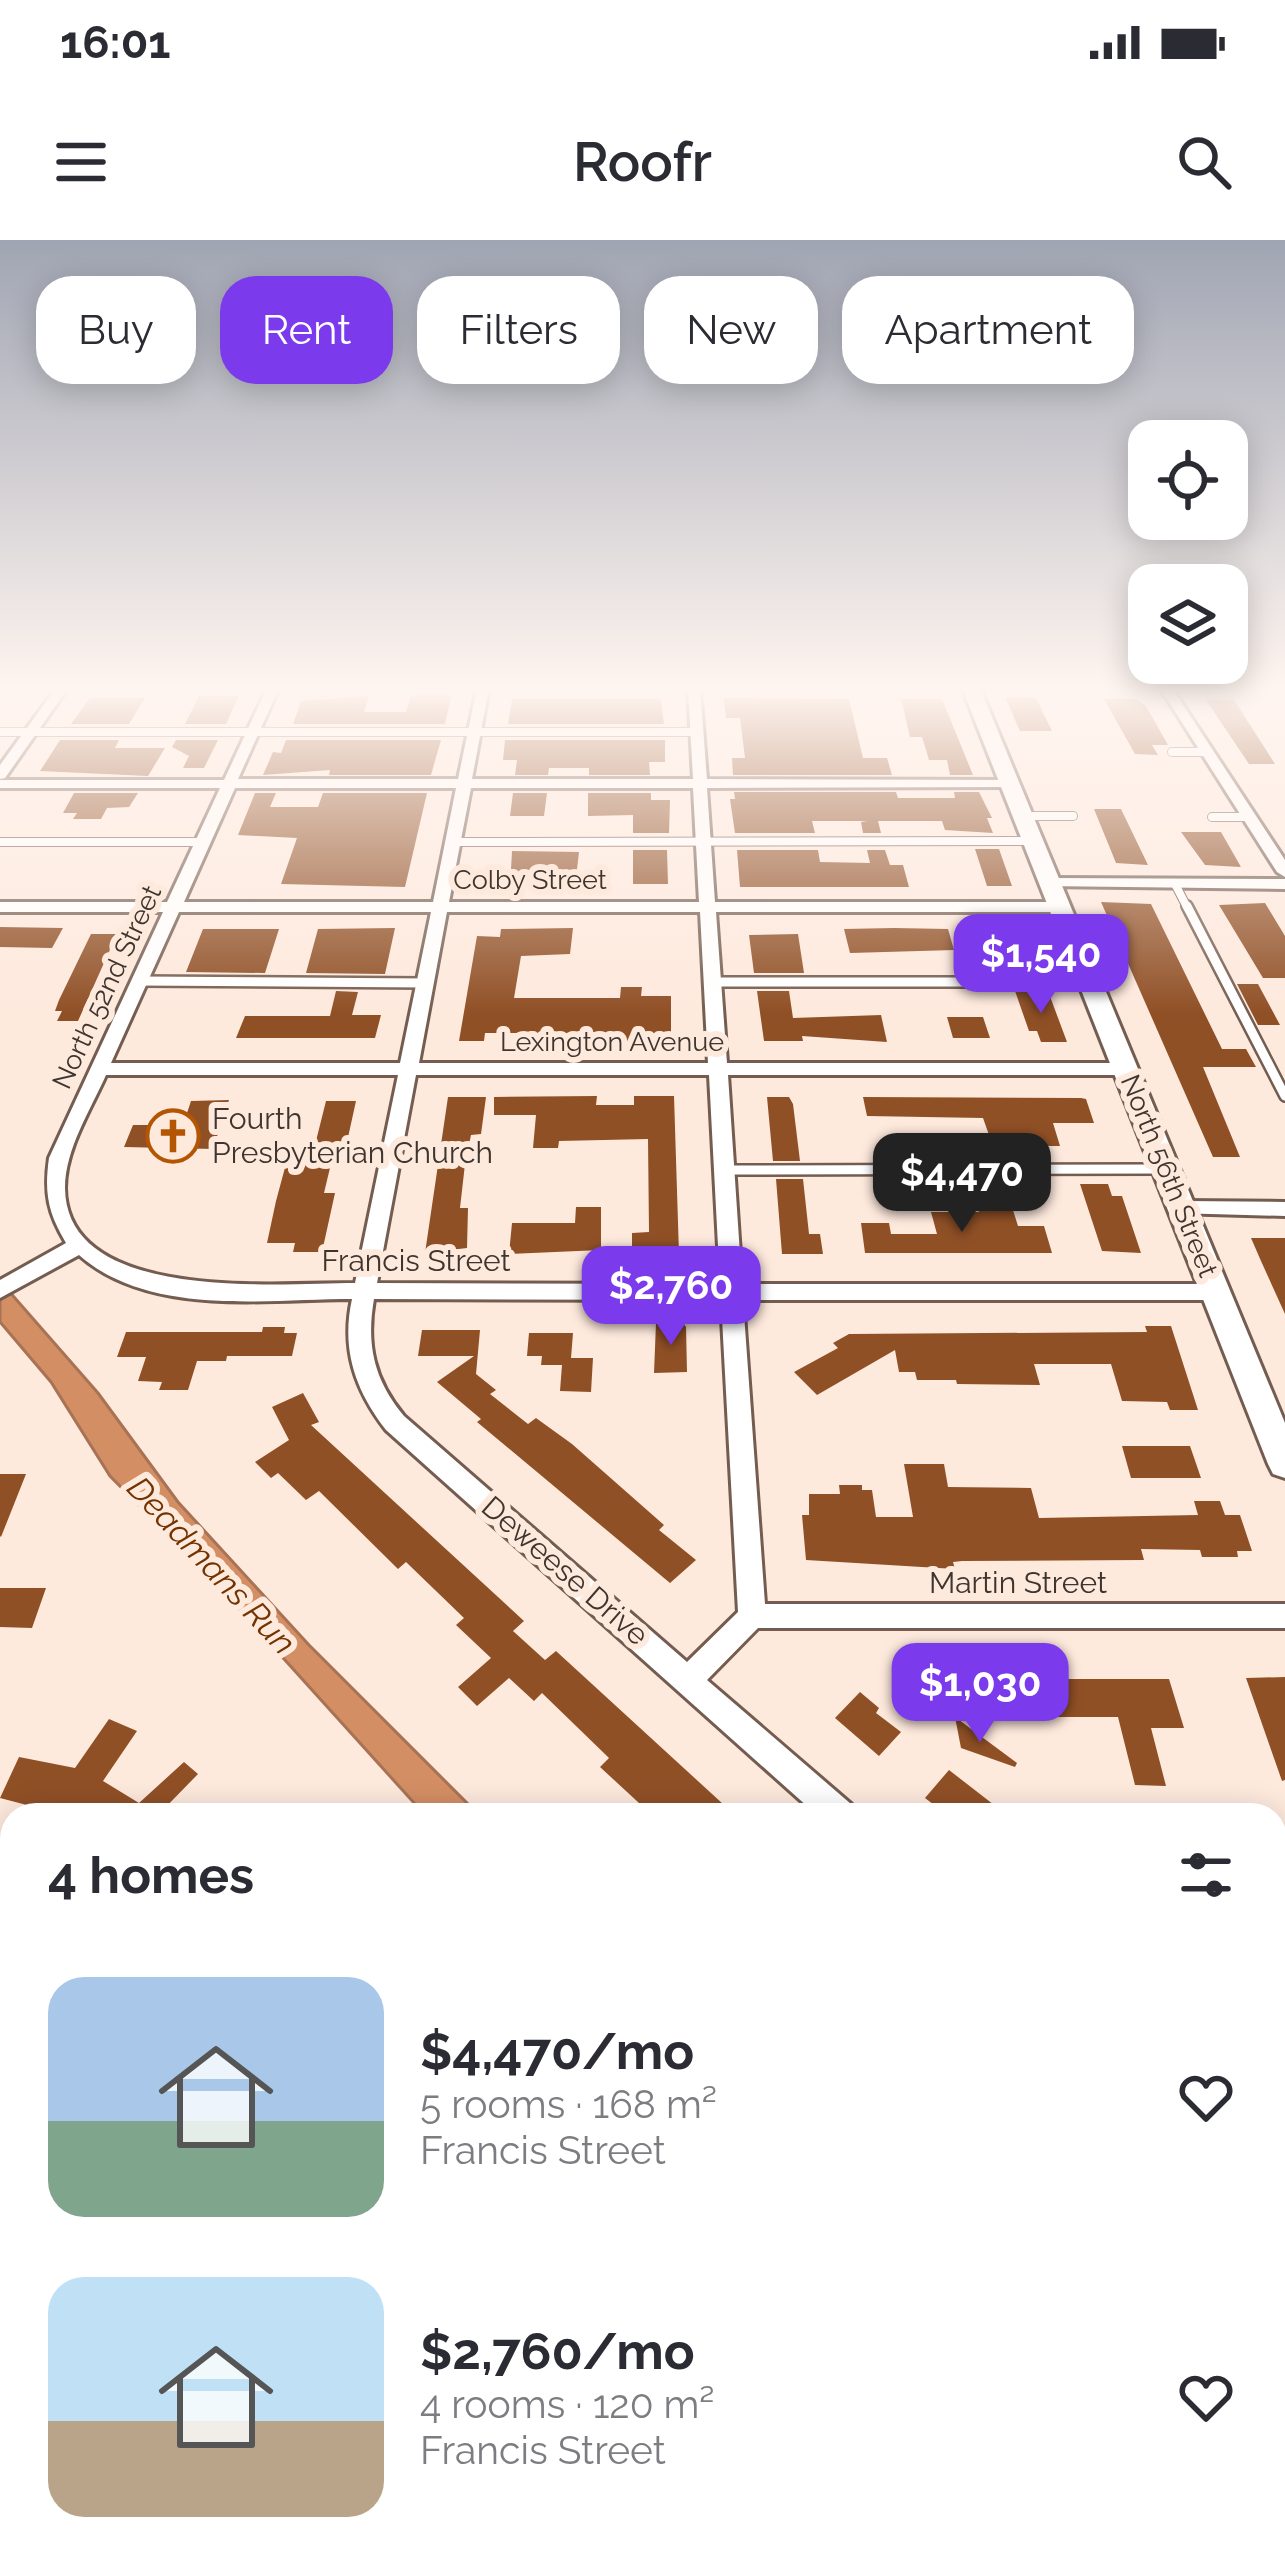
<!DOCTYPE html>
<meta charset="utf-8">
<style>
:root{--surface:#fff;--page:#f7f7f7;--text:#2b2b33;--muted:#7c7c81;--accent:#7c3aed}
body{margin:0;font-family:Raleway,sans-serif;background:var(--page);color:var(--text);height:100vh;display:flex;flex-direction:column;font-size:45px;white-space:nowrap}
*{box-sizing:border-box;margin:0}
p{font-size:39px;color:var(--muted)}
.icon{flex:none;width:66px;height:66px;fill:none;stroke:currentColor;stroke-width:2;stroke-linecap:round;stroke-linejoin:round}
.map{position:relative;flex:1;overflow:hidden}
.details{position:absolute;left:0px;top:1563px;width:1287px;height:768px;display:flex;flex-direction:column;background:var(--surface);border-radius:36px 36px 0 0;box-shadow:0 6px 30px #0003}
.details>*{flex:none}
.hud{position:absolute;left:36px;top:36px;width:1215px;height:108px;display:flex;gap:24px}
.controls{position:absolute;left:1128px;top:180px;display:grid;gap:24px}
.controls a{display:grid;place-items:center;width:120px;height:120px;border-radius:24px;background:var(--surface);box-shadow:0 6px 30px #0003;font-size:60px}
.price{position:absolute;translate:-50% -102px;padding:0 27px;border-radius:24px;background:var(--accent);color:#fff;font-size:39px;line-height:78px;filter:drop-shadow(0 3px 6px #0008)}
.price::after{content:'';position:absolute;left:50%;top:72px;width:36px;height:27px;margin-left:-18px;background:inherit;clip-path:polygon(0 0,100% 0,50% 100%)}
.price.current{background:#222;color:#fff}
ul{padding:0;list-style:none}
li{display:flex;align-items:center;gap:36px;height:300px;padding:0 48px}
li span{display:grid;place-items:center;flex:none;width:336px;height:240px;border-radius:36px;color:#555}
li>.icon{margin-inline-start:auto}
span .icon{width:144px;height:144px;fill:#fffc;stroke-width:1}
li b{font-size:51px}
h2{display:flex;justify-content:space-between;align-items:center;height:144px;padding:0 48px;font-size:51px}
.tag{padding:0 42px;border-radius:36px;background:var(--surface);box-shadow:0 6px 30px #0003;font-size:42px;line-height:108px}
.tag.current{background:var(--accent);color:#fff}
.status{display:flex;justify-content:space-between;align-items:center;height:84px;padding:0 60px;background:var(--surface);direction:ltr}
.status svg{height:33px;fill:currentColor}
header{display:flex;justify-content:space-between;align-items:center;height:156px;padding:0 48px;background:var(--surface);font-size:54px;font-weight:600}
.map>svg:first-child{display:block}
.water{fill:#d48e64;stroke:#a77354;stroke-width:3}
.building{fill:#905026}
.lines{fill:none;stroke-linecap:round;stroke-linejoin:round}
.lane-far1-casing{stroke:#745d50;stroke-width:10}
.lane-casing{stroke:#745d50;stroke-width:14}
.street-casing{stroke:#745d50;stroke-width:6}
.secondary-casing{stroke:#745d50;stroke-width:6}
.lane-far1{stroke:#fff;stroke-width:8}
.lane{stroke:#fff;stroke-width:9}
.street{fill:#fff;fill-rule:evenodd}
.secondary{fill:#fff;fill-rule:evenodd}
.labels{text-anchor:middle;stroke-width:12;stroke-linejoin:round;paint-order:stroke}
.far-street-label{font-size:27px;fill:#3f352f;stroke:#fee9dd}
.poi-label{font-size:30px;fill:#3f352f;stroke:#fee9dd;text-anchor:start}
.street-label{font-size:30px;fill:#3f352f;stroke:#fee9dd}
.water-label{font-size:33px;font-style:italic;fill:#723300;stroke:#fee9dd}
</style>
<div class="status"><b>16:01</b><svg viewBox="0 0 49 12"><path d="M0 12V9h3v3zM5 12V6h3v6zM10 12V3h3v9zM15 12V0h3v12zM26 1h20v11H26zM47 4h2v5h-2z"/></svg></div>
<header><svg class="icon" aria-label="menu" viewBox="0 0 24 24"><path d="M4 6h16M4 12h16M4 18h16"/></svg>Roofr<svg class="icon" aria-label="search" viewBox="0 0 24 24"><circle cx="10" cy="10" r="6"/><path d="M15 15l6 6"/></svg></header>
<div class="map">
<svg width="1285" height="2331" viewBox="0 0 1285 2331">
<rect width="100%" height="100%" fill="#fee9dd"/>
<path class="water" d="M0 1041 98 1153 178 1262 309 1405 479 1575H425L209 1336 110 1236 51 1142 0 1082Z"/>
<path class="building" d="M411 455H452L445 484H293L301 461 369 456 364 472H406Z
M199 456H239L226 484H185Z
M1005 457 1036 458 1052 491H1020Z
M90 458H145L129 484H71Z
M724 458 849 459 863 518H887L892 535H733L732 518H745L740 478H726Z
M512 459H661L664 484H508Z
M901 459H942L973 535H950L947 520H929L922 497H910Z
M1104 459H1137L1146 466 1168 505H1152L1158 515 1135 514Z
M1206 460H1234L1275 524H1249Z
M60 500H119L115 508H165L148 536 40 531Z
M176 500H218L204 528H183L189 516 172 507Z
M286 500H441L431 535H329L330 530 263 535 273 512 281 513Z
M505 500H665V522H649L650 535H589V528H549L548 535H515L517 520H503Z
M734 552H896L898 558H955L954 552H979L992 578H987L993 593 945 590 942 581H878L881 593H863L861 582 867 581H812L815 593H735L730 559H735Z
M74 553H138L129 567 107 568 101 579H73L77 573H63Z
M255 553H276L270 567H318L323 553H427L405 647 281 644 297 598 238 595Z
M513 553H547L544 576H510Z
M588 553H651V560H670L669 593H633V575L588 576Z
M1094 569H1121L1148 625 1116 623Z
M1181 592H1221L1241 627 1205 625Z
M975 609H999L1012 646H987Z
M633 610H667L668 644H633Z
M737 610H818L820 622 870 623 867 610H885L890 625H903L909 647H740Z
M512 611 579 612 575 647H510Z
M1101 662 1151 664 1222 809H1246L1256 827H1203L1240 917H1213Z
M1265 663 1285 696V738H1263L1219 665Z
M0 687 63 688 52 708 0 707Z
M395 688 385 734 306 733 318 689Z
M573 688 570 714 521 716 514 758H620L621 747H642L641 756H671V801H531L532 793H485L484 801H459L477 696 500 697 501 689Z
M894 688 948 689 954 710 850 713 844 689Z
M203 689H279L265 733 186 732Z
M91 694H117L78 781H57L62 771H55L59 760Z
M798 694 804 733H754L749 695Z
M1237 744H1258L1280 785H1258Z
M336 751 358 752 352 775H381L375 798H236L245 776H330Z
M757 751H789L793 778 881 775 887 802 802 796 803 801H764Z
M1015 751H1048L1067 802H1041L1037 791H1029Z
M947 777H983L990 798H953Z
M597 856 596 865H634V856H674L679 1014 632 1015V993L649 992 648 899 559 901 558 908H533L536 875H494V857Z
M448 857H486L481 894 471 895 465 924 460 968H468L467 1008 425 1013Z
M767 857H789L793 864 800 921H773Z
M863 857 1081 858 1086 859 1094 883H1053L1060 906H1034L1031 895H989L983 878 867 876Z
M229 860 213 909 124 907 133 885H183L191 861Z
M326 861H356L345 911H334L324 953H335L322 1012H293L295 1003H267L276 961 290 909H314Z
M776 939H803L809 994H820L823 1014H782Z
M1080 944H1108L1112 956H1122L1141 1013 1102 1011Z
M576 967H601V1010L509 1014 512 983H575Z
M978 967H1012L1018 986H1044L1052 1013H865L861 983H889L891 994H937L931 972H979Z
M1251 998H1285V1074L1261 1021Z
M656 1083H683L686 1087 687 1132 654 1133Z
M1145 1086H1171L1198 1170H1170L1167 1162 1122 1161 1111 1124H1034L1040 1145 957 1144 956 1140H917L915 1132H899L895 1110 817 1155 794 1132 838 1108 833 1103 849 1094 1147 1092Z
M263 1087H285L284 1093H297L292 1116H227L226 1121H197L188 1150H159L162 1142 138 1141 146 1117H117L126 1092H262Z
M422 1090H480L476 1134 496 1150 490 1154 528 1184 536 1178 572 1204 664 1285 659 1290 696 1320 670 1343 477 1182 481 1179 437 1142 474 1116H418Z
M529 1093H573L571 1118H593L591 1152 560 1151 562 1125H541L542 1116H527Z
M303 1153 319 1182 311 1185 524 1381 513 1391 545 1420 556 1411 735 1575H652L600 1527 609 1518 542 1453 534 1461 509 1438 477 1466 458 1447 491 1418 456 1385 464 1378 406 1322 398 1329 319 1251 306 1260 278 1233 271 1238 255 1222 289 1200 272 1167Z
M1122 1206H1190L1201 1238H1131Z
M904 1224H944L948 1247 1031 1248 1039 1278 1198 1275 1194 1261H1220L1225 1275H1240L1252 1311H1237L1238 1317H1202L1200 1310 1141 1309 1144 1320 962 1321 953 1322 955 1329 806 1320 802 1275H809V1254H840L839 1245H862V1250H872L876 1277H913Z
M0 1234H26L1 1297 0 1296Z
M0 1348H46L32 1388 0 1387Z
M1285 1437V1540L1282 1541 1246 1438Z
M976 1439H1169L1184 1488H1151L1166 1546 1135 1545 1118 1477H983Z
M860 1452 879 1468 876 1473 901 1492 879 1516 835 1478Z
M955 1477 1017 1523 1015 1527 961 1508Z
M109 1479 137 1491 103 1541 139 1563 184 1522 198 1534 158 1575H65L0 1558 19 1517 75 1528Z
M949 1530 1007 1575H947L925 1558Z"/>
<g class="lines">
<g class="lane-far1-casing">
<path id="lane-far1" d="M0 492H697
M1172 512H1207
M1023 576H1073
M1212 577H1250
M0 602H202
M454 602 1034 601
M1175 644 1188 669"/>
</g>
<g class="lane-casing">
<path id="lane" d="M1187 666 1285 856
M139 741 426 743
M713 742H1090
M725 930 1166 929"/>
</g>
<g class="street-casing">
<path id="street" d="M56 448H68L5 538 0 539V525Z
M267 448H279L238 539H458L477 448H489L472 539H693L688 448H700L707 539 1015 540 1017 543 1010 547 707 548 715 662H1060L1068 667 1060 672H716L727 823H1126L1135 829 1126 835H728L742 1044H1215L1226 1052 1215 1060H743L765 1364H1285V1388H758L707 1440 851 1564 855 1575H817L386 1190C355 1150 341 1109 352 1059 266 1059 149 1077 79 1015L0 1058V1040L66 1003C48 973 44 953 49 918L163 672H0V662H167L220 548H0V540H224ZM235 548H456L433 662H184ZM471 548H693L699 662H449ZM179 672H431L400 823H111ZM447 672H700L708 823H419ZM106 835H398L355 1043C280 1043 66 1064 65 948 65 909 91 869 106 835ZM416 835H709L720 1044 377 1043ZM374 1059 721 1060 738 1372 687 1422 404 1176C374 1140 366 1105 374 1059Z
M1160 448H1172L1285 620V637L1277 632Z
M1050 638 1285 639V649L1044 646V640Z
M1182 961 1285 962V976L1175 973 1172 968 1175 963Z
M0 1624 12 1629V1661L0 1656Z
M1275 1864 1285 1865V1901L1275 1900Z
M12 2235V2277L0 2279V2237Z
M508 2319H553L558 2331H513Z"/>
</g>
<g class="secondary-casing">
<path id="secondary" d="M962 448H980L1285 1183V1238L1273 1234 1268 1224Z"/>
</g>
<use href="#lane-far1" class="lane-far1"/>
<use href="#lane" class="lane"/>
<use href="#street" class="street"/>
<use href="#secondary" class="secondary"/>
</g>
<linearGradient id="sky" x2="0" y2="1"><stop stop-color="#a0a5b3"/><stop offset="0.58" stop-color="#fff5f0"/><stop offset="1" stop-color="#fff5f0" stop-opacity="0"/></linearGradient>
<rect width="1285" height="774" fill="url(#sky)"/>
<defs>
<g id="church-ring" transform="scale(2.7)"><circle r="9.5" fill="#fee9dd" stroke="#b35503" stroke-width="1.5"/><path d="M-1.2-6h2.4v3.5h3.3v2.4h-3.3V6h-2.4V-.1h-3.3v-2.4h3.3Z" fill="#b35503"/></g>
</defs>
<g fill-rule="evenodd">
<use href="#church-ring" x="173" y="896"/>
</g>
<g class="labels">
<g class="far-street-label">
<text x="530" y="649">Colby Street</text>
<text transform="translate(107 747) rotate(-65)" y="9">North 52nd Street</text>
<text x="612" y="811">Lexington Avenue</text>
<text transform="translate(1169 936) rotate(68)" y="9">North 56th Street</text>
</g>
<g class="poi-label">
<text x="212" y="889">Fourth<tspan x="212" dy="34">Presbyterian Church</tspan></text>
</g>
<g class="street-label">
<text x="416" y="1031">Francis Street</text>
<text transform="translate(565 1331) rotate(41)" y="10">Deweese Drive</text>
<text x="1018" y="1353">Martin Street</text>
</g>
<g class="water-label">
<text transform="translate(212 1325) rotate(47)" y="12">Deadmans Run</text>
</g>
</g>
</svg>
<div class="controls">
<a><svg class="icon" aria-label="locate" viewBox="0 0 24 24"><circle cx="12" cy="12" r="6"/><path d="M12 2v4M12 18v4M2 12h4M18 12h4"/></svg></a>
<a><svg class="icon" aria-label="layers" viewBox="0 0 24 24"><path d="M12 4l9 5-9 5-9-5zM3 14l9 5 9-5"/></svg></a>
</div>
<b class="price" style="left:1041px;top:776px">$1,540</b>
<b class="price current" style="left:962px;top:995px">$4,470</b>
<b class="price" style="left:671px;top:1108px">$2,760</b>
<b class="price" style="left:980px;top:1505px">$1,030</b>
<div class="hud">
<a class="tag">Buy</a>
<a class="tag current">Rent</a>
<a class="tag">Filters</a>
<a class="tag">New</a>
<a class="tag">Apartment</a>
</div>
<section class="details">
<h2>4 homes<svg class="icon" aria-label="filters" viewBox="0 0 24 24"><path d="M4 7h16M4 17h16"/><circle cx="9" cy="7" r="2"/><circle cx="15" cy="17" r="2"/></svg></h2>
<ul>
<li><span style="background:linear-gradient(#a9c7e8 60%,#7fa58c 0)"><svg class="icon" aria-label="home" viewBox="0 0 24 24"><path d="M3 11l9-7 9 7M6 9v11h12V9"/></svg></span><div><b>$4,470/mo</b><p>5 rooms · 168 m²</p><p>Francis Street</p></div><svg class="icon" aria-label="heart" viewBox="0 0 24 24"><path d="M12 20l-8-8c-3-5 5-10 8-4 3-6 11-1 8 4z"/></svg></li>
<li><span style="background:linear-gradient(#bfe0f5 60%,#b9a48a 0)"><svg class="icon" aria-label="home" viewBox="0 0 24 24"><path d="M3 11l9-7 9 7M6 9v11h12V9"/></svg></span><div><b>$2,760/mo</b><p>4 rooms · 120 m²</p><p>Francis Street</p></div><svg class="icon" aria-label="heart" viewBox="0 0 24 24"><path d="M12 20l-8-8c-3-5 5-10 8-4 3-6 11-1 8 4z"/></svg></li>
</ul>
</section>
</div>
